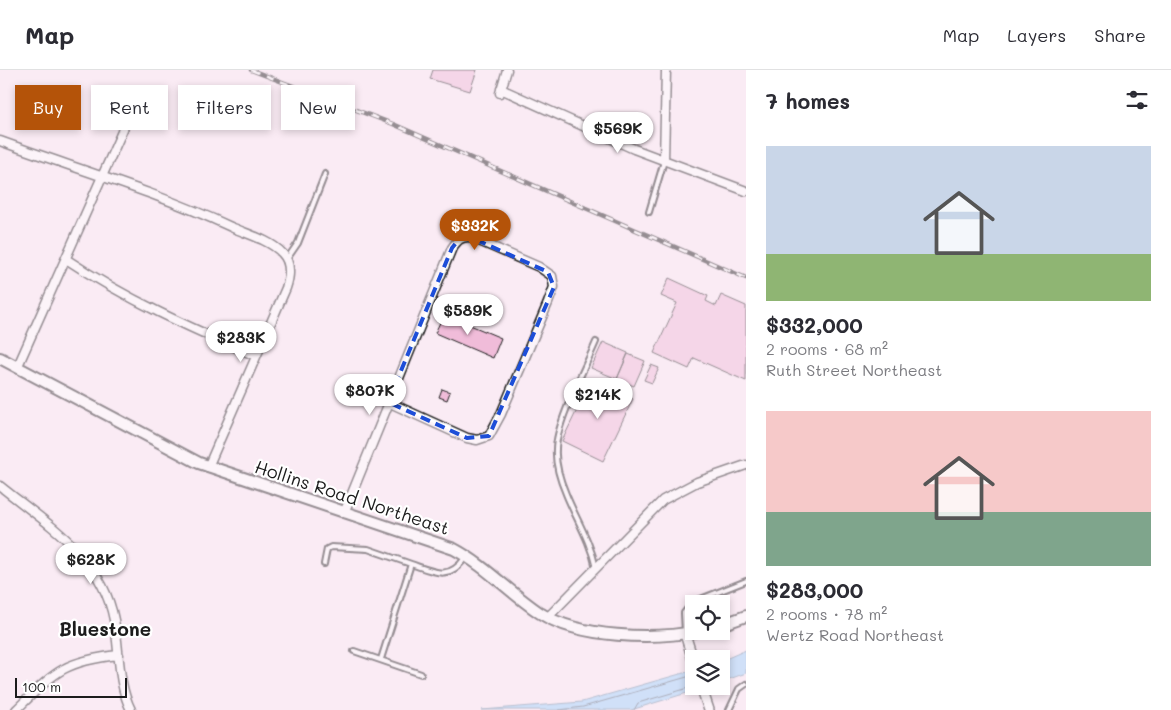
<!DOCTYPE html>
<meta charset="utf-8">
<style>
:root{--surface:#fff;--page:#f7f7f7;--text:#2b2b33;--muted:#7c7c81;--line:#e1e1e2;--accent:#b45309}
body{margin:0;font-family:Mali,sans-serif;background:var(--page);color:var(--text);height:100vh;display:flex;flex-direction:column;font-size:19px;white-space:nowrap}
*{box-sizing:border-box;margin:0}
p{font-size:16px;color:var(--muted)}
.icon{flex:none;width:28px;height:28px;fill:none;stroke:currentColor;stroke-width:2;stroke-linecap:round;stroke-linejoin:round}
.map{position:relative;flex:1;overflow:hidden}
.sheet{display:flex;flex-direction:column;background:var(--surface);width:425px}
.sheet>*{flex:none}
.hud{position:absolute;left:15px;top:15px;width:475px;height:45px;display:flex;gap:10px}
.tools{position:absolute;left:685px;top:525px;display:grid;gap:10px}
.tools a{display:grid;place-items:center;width:45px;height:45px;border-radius:0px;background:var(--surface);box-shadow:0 2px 8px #0003;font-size:25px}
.scale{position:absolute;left:15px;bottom:12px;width:112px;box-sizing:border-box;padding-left:5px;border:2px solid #1c1c1c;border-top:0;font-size:14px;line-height:18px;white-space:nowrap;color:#1c1c1c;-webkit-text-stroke:4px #fff;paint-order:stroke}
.price{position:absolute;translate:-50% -42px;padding:0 11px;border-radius:18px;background:#fff;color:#222;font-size:16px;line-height:32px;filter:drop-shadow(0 1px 2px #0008)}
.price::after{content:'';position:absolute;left:50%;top:30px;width:15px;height:11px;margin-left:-8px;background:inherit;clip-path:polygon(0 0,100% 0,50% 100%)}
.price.active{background:var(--accent);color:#fff}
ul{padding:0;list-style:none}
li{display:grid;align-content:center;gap:10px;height:265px;padding:0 20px}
li span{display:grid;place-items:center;height:155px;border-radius:0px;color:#555}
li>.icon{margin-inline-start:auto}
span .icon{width:90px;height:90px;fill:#fffc;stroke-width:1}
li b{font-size:21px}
h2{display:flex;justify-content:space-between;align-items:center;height:60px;padding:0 20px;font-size:21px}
.chip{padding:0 18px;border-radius:0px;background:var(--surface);box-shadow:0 2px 8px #0003;font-size:18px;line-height:45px}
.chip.active{background:var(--accent);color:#fff}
header{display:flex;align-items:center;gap:30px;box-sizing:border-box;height:70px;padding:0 25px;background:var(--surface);border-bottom:1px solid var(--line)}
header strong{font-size:24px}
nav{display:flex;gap:28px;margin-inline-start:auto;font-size:18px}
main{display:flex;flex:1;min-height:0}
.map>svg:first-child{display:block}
.water{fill:#9ed3fd;stroke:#6a8aa3}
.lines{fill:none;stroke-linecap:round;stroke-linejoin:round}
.shore{stroke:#506576;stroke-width:1}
.building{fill:#f0bcd9;stroke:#1c1c1c}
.service-casing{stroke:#1c1c1c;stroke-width:8}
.minor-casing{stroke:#1c1c1c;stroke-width:11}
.tertiary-casing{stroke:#1c1c1c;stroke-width:12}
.secondary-casing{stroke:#1c1c1c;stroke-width:14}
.service{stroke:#fff;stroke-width:4}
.minor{stroke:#fff;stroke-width:8}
.tertiary{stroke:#fff;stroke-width:9}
.secondary{stroke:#fff;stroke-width:10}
.rail-casing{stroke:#1c1c1c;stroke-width:4.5}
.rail{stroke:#fff;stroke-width:2.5;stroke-dasharray:8;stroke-linecap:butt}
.marked{fill:none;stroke:#1d4ed8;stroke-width:4;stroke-dasharray:10 6;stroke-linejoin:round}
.labels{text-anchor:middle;stroke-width:4.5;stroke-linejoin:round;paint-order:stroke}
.street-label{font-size:18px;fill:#1c1c1c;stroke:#fff}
.neighbourhood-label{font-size:19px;font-weight:bold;fill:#1c1c1c;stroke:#fff}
</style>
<header>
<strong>Map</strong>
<nav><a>Map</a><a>Layers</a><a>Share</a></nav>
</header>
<main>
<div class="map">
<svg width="746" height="640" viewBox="0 0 746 640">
<rect width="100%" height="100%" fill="#faebf4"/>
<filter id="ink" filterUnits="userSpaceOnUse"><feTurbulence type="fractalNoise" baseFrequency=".02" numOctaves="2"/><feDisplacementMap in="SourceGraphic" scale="10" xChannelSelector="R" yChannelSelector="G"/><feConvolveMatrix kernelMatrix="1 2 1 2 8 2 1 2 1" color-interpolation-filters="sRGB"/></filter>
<g filter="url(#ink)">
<path class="water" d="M746 580V603L721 612V591Z
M694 600V616H710L631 640H482L582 632Z"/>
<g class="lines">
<path class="shore" d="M559 640 583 637 694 605
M634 640 638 633 695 616"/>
</g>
<path class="building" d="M433 0H477L470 21 430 9Z
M669 208 708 226 706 231 716 236 721 225 746 236V311L694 288 689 299 654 283 677 233 661 226Z
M444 244 501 268 493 288 435 263Z
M603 272 628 283 617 309 591 298Z
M628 284 645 291 634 316 617 309Z
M651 295 659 298 652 313 644 310Z
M592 309 633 329 603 391 562 371Z
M442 319 450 322 447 330 439 327Z"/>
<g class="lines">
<g class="service-casing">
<path id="service" d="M649 142 664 91
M287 189 298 173 325 104
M324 494 327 479 331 477 368 479 411 494
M596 498C590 470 576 449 566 424 560 410 555 394 556 379 556 353 585 298 596 272
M685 562 684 543 693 532 746 511
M354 581 421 604
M381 589 411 494C434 502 449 511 465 488
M729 640 739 619 746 614"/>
</g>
<g class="minor-casing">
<path id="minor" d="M501 19 634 79 746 121
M500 23 507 0
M0 71C77 99 156 122 231 157 247 164 270 170 282 183 292 193 290 206 286 218L208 397
M664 91 666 0
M66 189C126 229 190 258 256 286
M17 298 128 48
M0 416C47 454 102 486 114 550 120 580 117 612 131 640
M344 443 452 178C457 171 461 166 470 167L539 197 552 206 554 217 548 233 501 344 489 366 477 370 467 368 388 332
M548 547 663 430 697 412 746 395
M16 640C55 602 63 591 119 585"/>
</g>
<g class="tertiary-casing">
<path id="tertiary" d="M685 564 694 593
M701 616 709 640"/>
</g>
<g class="secondary-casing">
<path id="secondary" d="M0 288 199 393 454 479C486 496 510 523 540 543 579 568 654 570 698 561
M721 555 746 546"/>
</g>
<use href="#service" class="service"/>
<use href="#minor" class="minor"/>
<use href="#tertiary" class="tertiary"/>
<use href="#secondary" class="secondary"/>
<g class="rail-casing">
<path id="rail" d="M251 0 393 54 746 208"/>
</g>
<use href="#rail" class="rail"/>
</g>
</g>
<path d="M0 0H746V640H0ZM461 167H470L548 202 554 217 489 366 467 368 388 332 452 178Z" fill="#faebf4" fill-opacity=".55" fill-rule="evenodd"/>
<path class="marked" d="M461 167H470L548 202 554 217 489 366 467 368 388 332 452 178Z"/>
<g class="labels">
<g class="street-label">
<text transform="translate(352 428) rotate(18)" y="6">Hollins Road Northeast</text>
</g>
<g class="neighbourhood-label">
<text x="105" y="566">Bluestone</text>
</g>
</g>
</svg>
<div class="tools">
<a><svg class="icon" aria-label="locate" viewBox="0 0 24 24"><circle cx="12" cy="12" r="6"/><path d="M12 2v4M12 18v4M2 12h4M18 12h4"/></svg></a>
<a><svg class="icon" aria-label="layers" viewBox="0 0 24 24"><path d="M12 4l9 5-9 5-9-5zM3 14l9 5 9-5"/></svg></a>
</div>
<div class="scale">100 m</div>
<b class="price" style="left:618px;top:84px">$569K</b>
<b class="price active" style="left:475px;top:181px">$332K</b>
<b class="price" style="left:468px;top:266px">$589K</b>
<b class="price" style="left:241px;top:293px">$283K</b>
<b class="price" style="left:370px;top:346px">$807K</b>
<b class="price" style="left:598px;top:350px">$214K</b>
<b class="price" style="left:91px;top:515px">$628K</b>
<div class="hud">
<a class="chip active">Buy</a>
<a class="chip">Rent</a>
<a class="chip">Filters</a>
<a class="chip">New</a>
</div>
</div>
<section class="sheet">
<h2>7 homes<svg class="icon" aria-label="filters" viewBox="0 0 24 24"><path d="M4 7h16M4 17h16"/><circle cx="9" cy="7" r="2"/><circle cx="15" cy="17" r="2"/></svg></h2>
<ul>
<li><span style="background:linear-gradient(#c9d6e8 70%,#8fb573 0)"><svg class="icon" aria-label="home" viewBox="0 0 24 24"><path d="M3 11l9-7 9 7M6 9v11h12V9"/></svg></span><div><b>$332,000</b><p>2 rooms · 68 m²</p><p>Ruth Street Northeast</p></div></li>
<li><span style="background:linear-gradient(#f6c9c9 65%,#7fa58c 0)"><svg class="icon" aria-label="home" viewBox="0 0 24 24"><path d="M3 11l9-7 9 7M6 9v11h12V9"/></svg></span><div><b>$283,000</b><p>2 rooms · 78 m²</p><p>Wertz Road Northeast</p></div></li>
</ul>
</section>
</main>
